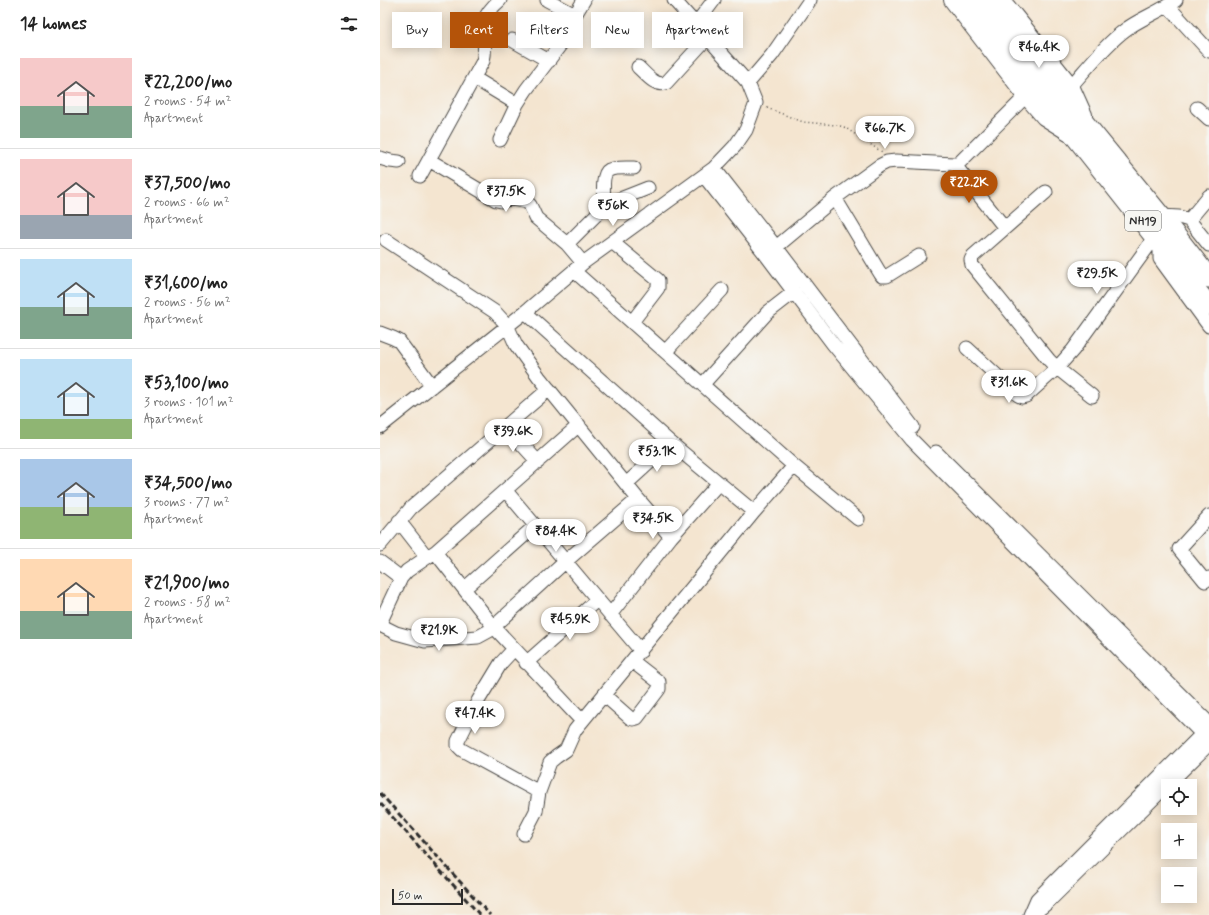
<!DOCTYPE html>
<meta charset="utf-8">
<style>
:root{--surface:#fff;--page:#f2f2f2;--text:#222;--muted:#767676;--line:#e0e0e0;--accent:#b45309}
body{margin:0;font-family:Mynerve,sans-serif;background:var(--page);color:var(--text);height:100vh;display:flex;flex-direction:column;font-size:15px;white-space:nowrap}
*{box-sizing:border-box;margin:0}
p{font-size:13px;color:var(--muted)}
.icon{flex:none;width:22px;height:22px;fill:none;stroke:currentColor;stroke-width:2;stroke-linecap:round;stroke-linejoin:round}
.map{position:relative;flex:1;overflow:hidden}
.drawer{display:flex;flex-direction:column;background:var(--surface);width:380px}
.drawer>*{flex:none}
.guide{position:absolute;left:12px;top:12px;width:380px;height:36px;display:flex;gap:8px}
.controls{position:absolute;left:781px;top:779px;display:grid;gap:8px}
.controls a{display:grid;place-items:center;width:36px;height:36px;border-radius:0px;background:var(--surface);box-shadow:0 2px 10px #0003;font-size:20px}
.scale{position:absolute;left:12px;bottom:10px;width:71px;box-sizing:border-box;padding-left:4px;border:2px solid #2b2b2b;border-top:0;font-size:11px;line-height:14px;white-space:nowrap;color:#2b2b2b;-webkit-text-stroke:3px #f6f6f2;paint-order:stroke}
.price{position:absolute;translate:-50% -34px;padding:0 9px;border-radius:14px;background:#fff;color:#222;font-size:13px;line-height:26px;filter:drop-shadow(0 1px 2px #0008)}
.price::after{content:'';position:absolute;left:50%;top:24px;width:12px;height:9px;margin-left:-6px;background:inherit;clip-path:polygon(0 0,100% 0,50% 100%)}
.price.active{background:var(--accent);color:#fff}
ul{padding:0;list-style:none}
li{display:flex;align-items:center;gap:12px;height:100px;padding:0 20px}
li+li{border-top:1px solid var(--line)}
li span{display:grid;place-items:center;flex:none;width:112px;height:80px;border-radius:0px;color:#555}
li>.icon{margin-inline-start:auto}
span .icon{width:48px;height:48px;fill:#fffc;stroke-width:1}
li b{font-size:17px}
h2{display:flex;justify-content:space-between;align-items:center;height:48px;padding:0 20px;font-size:17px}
.tag{padding:0 14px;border-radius:0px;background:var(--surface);box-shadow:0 2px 10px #0003;font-size:14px;line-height:36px}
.tag.active{background:var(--accent);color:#fff}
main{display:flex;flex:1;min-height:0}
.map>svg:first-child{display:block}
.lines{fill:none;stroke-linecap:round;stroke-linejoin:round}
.minor-casing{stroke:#494744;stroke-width:15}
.major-casing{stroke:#494744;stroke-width:18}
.highway-casing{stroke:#494744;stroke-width:21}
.path{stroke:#494744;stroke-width:1.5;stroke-dasharray:1 3;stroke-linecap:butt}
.minor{stroke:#fff;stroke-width:13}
.major{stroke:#fff;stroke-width:16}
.highway{stroke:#fff;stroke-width:19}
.rail{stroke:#2b2b2b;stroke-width:3;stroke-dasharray:6 3;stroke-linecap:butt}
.labels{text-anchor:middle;stroke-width:3;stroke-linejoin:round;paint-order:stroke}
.shield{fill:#f6f6f2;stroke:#686867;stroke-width:1}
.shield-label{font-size:12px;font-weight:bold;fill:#2b2b2b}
</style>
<main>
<section class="drawer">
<h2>14 homes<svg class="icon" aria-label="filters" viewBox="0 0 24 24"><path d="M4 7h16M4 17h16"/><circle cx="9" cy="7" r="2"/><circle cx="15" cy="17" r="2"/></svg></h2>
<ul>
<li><span style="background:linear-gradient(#f6c9c9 60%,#7fa58c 0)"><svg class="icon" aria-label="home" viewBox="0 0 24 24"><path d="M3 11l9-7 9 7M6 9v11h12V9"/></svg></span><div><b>₹22,200/mo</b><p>2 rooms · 54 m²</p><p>Apartment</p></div></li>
<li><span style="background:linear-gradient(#f6c9c9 70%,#9aa5b1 0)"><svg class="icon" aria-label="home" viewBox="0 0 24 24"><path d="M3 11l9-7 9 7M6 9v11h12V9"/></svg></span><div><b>₹37,500/mo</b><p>2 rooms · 66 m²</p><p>Apartment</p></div></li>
<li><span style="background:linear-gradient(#bfe0f5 60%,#7fa58c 0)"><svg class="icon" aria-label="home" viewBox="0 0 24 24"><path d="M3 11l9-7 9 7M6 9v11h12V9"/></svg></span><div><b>₹31,600/mo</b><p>2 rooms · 56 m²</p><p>Apartment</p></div></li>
<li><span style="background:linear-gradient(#bfe0f5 75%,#8fb573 0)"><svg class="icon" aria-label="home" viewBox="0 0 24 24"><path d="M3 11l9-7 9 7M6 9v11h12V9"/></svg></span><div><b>₹53,100/mo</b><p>3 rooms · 101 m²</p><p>Apartment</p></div></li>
<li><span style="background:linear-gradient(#a9c7e8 60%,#8fb573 0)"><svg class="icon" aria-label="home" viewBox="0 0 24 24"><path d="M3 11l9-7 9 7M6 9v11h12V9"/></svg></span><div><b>₹34,500/mo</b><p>3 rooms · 77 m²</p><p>Apartment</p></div></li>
<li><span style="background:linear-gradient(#ffd9b3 65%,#7fa58c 0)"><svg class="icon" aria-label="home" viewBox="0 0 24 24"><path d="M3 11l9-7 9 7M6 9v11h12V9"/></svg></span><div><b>₹21,900/mo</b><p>2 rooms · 58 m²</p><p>Apartment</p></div></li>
</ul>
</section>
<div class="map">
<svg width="829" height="915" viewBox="0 0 829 915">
<rect width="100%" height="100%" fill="#f6f6f2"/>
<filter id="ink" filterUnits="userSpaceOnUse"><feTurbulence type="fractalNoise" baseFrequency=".025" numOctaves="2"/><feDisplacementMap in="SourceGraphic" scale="8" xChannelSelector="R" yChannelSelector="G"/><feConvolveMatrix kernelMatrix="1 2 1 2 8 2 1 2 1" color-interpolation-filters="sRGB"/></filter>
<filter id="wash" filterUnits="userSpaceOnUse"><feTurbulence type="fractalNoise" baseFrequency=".012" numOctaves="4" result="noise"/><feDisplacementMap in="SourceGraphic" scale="16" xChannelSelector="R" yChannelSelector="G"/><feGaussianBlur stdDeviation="0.9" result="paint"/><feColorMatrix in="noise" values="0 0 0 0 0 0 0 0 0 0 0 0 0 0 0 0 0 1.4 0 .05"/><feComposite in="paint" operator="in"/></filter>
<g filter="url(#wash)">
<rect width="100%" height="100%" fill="#f4e5d0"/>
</g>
<g filter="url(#ink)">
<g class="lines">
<g class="minor-casing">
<path id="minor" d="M167 0 195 15
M788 6 829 51
M316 24 334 0
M132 40 169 61
M258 67C266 74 275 87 286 83L328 37
M94 78 137 104
M368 83 392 55 430 0
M691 86C708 67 725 45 745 30 761 18 780 12 796 0
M817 108 829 119
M120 140 137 104 146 90 184 40 195 15 204 0
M0 158 10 161 19 162
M49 160 116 200 121 201 131 199 147 202 150 205 156 218 187 244 203 263
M574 164 625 228
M334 168 396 247 533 427
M40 176 103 61C110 34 91 25 120 0
M324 176 386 255 453 344 532 440 822 734 829 743
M666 192 593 256 591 260 592 265 669 360 677 368 712 396
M455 198 500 273 502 276H507L539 256
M224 207C224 199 221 174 229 170 235 167 247 168 254 168
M781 216 799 217 809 220 829 245
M809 220 829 196
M6 240 115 312 127 325 136 345 159 377 258 499 291 537
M232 242 278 280V288L252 322
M187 244 224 207 230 203 268 188
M780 246V259L829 326
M389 253 455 198 499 166 507 162 516 161 574 164 579 163 646 96
M194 271 414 466 478 519
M145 312 291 443 374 512
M0 333 13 338 19 341 52 386
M587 348 638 395 642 397 646 396 677 368 693 350 775 237
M286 351 342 290
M323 384 387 313 414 292
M0 427 145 312 203 263 334 168 355 146 366 130 376 103 368 83 294 0
M126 427 158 462
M556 452 829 723
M246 484 291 443
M126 491 261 651
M829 516 799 549 825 581 829 578
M19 521 47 557
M0 545 31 508 169 389
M55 552 114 627 202 721
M0 562 21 578
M84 589 155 526
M230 615 291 537 338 484
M0 623 21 578 27 571 55 552 199 425
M0 625 16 633 45 641 98 637 109 631 186 561 258 499
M134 649 121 663 98 701 78 741V746L82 750 159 792
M146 663 217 600
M224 695 250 718 253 719 257 718 279 689V682L252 661
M144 834 156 811 159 792 170 762 176 757 186 750 195 730 374 512 414 466
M653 911 661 908 666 904 829 744
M650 915 657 899 828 728"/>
</g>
<g class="major-casing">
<path id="major" d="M572 0 646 96 664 117 688 132
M622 0 691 86 704 115"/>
</g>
<g class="highway-casing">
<path id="highway" d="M587 0 829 306
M604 0 781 216 829 278"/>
</g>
<path class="path" d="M387 108 423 122 456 125 464 127 502 152"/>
<use href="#minor" class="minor"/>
<use href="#major" class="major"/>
<use href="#highway" class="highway"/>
<path class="rail" d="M0 793 110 915
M0 803 100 915"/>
</g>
</g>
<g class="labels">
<rect class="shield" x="745" y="211" width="36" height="20" rx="3"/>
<g class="shield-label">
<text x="763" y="225">NH19</text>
</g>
</g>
</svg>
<div class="controls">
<a><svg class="icon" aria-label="locate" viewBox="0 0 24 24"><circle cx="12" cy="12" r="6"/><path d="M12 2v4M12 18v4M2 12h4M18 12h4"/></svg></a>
<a>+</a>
<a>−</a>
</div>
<div class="scale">50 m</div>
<b class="price" style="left:659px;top:69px">₹46.4K</b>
<b class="price" style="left:505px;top:150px">₹66.7K</b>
<b class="price active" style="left:589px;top:204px">₹22.2K</b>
<b class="price" style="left:126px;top:213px">₹37.5K</b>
<b class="price" style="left:233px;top:227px">₹56K</b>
<b class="price" style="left:717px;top:295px">₹29.5K</b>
<b class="price" style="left:629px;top:404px">₹31.6K</b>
<b class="price" style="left:133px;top:453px">₹39.6K</b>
<b class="price" style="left:277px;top:473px">₹53.1K</b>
<b class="price" style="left:273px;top:540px">₹34.5K</b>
<b class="price" style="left:176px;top:553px">₹84.4K</b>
<b class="price" style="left:190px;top:641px">₹45.9K</b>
<b class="price" style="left:59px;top:652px">₹21.9K</b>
<b class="price" style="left:95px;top:735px">₹47.4K</b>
<div class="guide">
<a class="tag">Buy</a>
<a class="tag active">Rent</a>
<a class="tag">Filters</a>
<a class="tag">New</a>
<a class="tag">Apartment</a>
</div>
</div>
</main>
